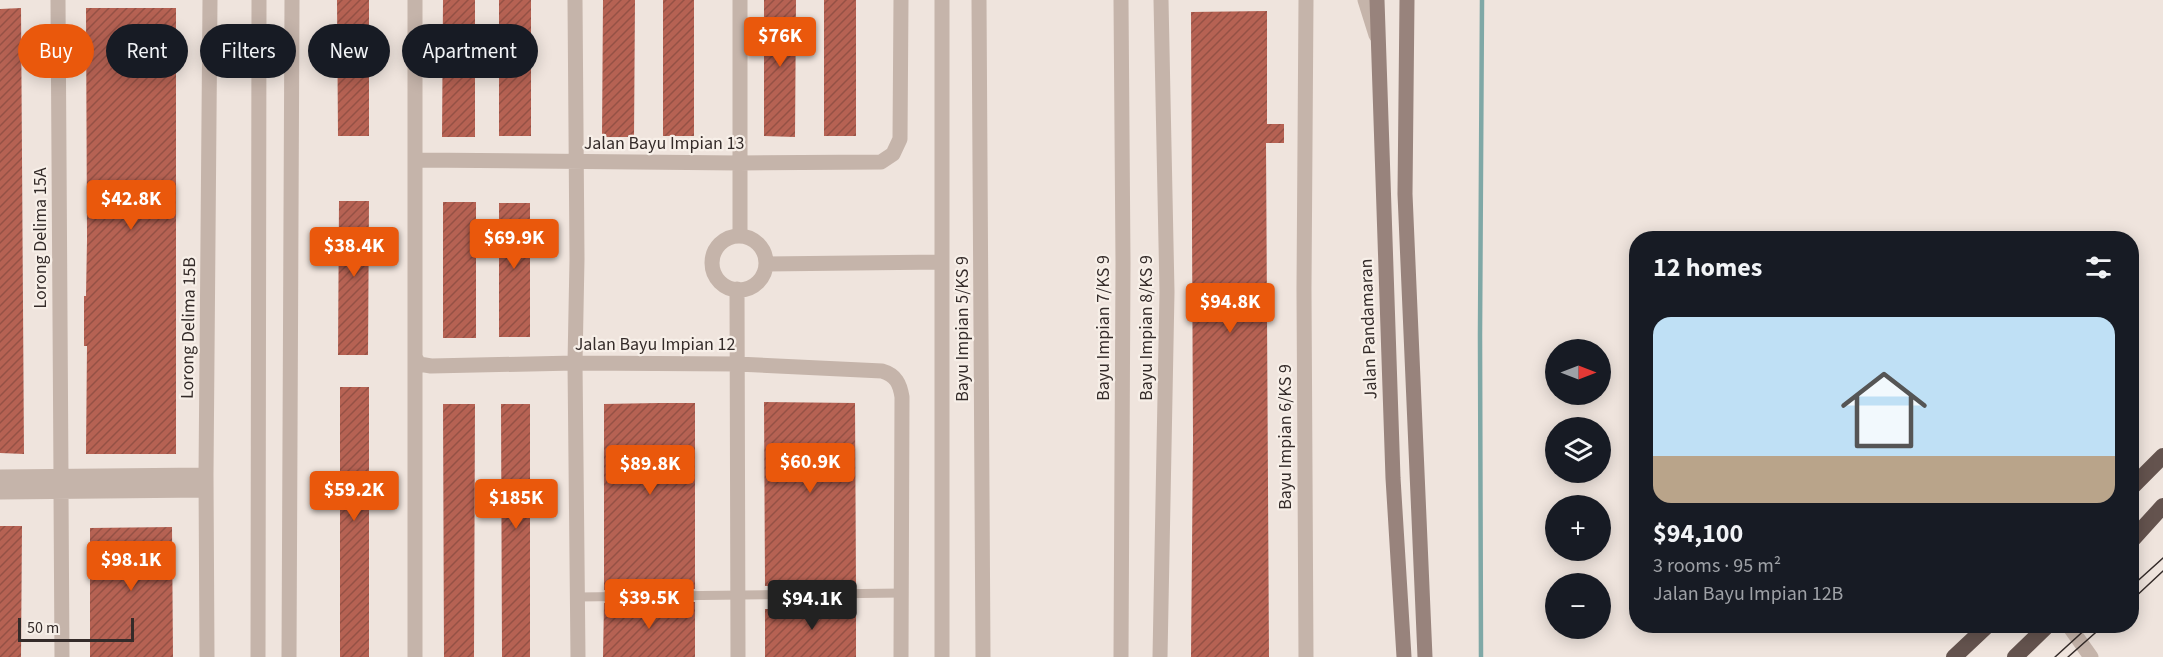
<!DOCTYPE html>
<meta charset="utf-8">
<style>
:root{--surface:#171b24;--page:#20242c;--text:#f1f3f6;--muted:#9ea1a6;--line:#363941;--accent:#ea580c}
body{margin:0;font-family:"Source Sans 3",sans-serif;background:var(--page);color:var(--text);height:100vh;display:flex;flex-direction:column;font-size:22px;white-space:nowrap}
*{box-sizing:border-box;margin:0}
p{font-size:20px;color:var(--muted)}
.icon{flex:none;width:33px;height:33px;fill:none;stroke:currentColor;stroke-width:2;stroke-linecap:round;stroke-linejoin:round}
.map{position:relative;flex:1;overflow:hidden}
.sheet{position:absolute;left:1629px;top:231px;width:510px;height:402px;display:flex;flex-direction:column;background:var(--surface);border-radius:24px;box-shadow:0 3px 15px #0003}
.sheet>*{flex:none}
.top-card{position:absolute;left:18px;top:24px;width:570px;height:54px;display:flex;gap:12px}
.needle{width:39px;rotate:90deg}
.fabs{position:absolute;left:1545px;top:339px;display:grid;gap:12px}
.fabs a{display:grid;place-items:center;width:66px;height:66px;border-radius:50%;background:var(--surface);box-shadow:0 3px 15px #0003;font-size:30px}
.scale{position:absolute;left:18px;bottom:15px;width:116px;box-sizing:border-box;padding-left:6px;border:3px solid #342b29;border-top:0;font-size:16px;line-height:21px;white-space:nowrap;color:#342b29;-webkit-text-stroke:4px #f7efe8;paint-order:stroke}
.price{position:absolute;translate:-50% -51px;padding:0 14px;border-radius:6px;background:var(--accent);color:#fff;font-size:20px;line-height:39px;filter:drop-shadow(0 2px 3px #0008)}
.price::after{content:'';position:absolute;left:50%;top:36px;width:18px;height:14px;margin-left:-9px;background:inherit;clip-path:polygon(0 0,100% 0,50% 100%)}
.price.current{background:#222;color:#fff}
ul{padding:0;list-style:none}
li{display:grid;align-content:center;gap:12px;height:318px;padding:0 24px}
li+li{border-top:2px solid var(--line)}
li span{display:grid;place-items:center;height:186px;border-radius:18px;color:#555}
li>.icon{margin-inline-start:auto}
span .icon{width:108px;height:108px;fill:#fffc;stroke-width:1}
li b{font-size:26px}
h2{display:flex;justify-content:space-between;align-items:center;height:72px;padding:0 24px;font-size:26px}
.chip{padding:0 21px;border-radius:27px;background:var(--surface);box-shadow:0 3px 15px #0003;font-size:21px;line-height:54px}
.chip.current{background:var(--accent);color:#fff}
.map>svg:first-child{display:block}
.lines{fill:none;stroke-linecap:round;stroke-linejoin:round}
.stream{stroke:#7fa8a6;stroke-width:4.5}
.building{fill:url(#building-hatch)}
.service{stroke:#c5b4aa;stroke-width:9}
.minor{stroke:#c5b4aa;stroke-width:15}
.tertiary{stroke:#c5b4aa;stroke-width:15}
.secondary{stroke:#98837c;stroke-width:15}
.trunk{stroke:#64534e;stroke-width:16}
.tram{stroke:#342b29;stroke-width:1.5}
.labels{text-anchor:middle;stroke-width:4.5;stroke-linejoin:round;paint-order:stroke}
.street-label{font-size:18px;fill:#342b29;stroke:#f7efe8}
</style>
<div class="map">
<svg width="2163" height="657" viewBox="0 0 2163 657">
<defs>
<pattern id="building-hatch" width="6" height="6" patternUnits="userSpaceOnUse" patternTransform="scale(1.5)"><rect width="6" height="6" fill="#b66253"/><path d="M-1 1l2-2M0 6l6-6M5 7l2-2" fill="none" stroke="#955145"/></pattern>
</defs>
<rect width="100%" height="100%" fill="#efe4dd"/>
<g class="lines">
<path class="stream" d="M1481 657 1480 335 1482 0"/>
</g>
<path class="building" d="M337 0H369V136H338Z
M443 0H475V137H442Z
M499 0H531V136H499Z
M603 0H635L634 137H602Z
M663 0H694V136H663Z
M764 0H796L795 137 764 136Z
M824 0H856V136H824Z
M21 8 24 454 0 453V9Z
M86 8H176V454H86L87 346H84V296H86L87 240Z
M1267 11V124H1284V143H1266L1269 657H1191L1193 442 1191 12Z
M339 201H369L368 355H338Z
M443 202H476V338H443Z
M499 203H530V337H499Z
M340 387H369V657H340Z
M764 402 855 403 856 587 765 586Z
M659 403H695V589L604 590V404Z
M443 404H475L474 657H444Z
M501 404H530V657H502Z
M0 526H22L21 657H0Z
M172 527 173 657H90V528Z
M856 600V657H765V609L820 610V601Z
M695 602V657H603L604 603Z"/>
<g class="lines">
<path class="service" d="M578 597 901 593"/>
<path class="minor" d="M58 0 61 476
M415 0V657
M575 0 577 259 575 363 578 657
M740 0V236
M942 0V657
M979 0 983 657
M1365 0 1376 35
M416 160 739 163 881 162 893 154 900 139 901 0
M712 263a27 27 0 1 1 54 0a27 27 0 1 1-54 0Z
M766 264 942 262
M737 289 738 657
M415 357 419 364 431 366 575 363 737 364 882 371C896 375 900 384 902 397L901 657
M0 477 206 475
M0 492 206 490
M61 492 62 657
M207 657 206 475 210 0
M1121 657 1123 263 1121 0
M1160 657 1167 292 1161 0
M1306 657 1304 289 1306 0"/>
<path class="tertiary" d="M2069 626 2091 657
M258 657 259 0
M289 657 292 0"/>
<path class="secondary" d="M1377 0 1393 478 1404 657
M1407 0 1405 194 1425 657"/>
<path class="trunk" d="M2132 487 2163 456
M2132 540 2163 506
M1954 657 1987 626
M2015 657 2047 626"/>
<path class="tram" d="M2132 586 2163 558
M2132 600 2163 571
M2055 657 2089 626
M2068 657 2103 626"/>
</g>
<g class="labels">
<g class="street-label">
<text x="664" y="149">Jalan Bayu Impian 13</text>
<text transform="translate(40 238) rotate(-90)" y="6">Lorong Delima 15A</text>
<text transform="translate(188 328) rotate(-89)" y="6">Lorong Delima 15B</text>
<text transform="translate(1103 328) rotate(-90)" y="6">Bayu Impian 7/KS 9</text>
<text transform="translate(1146 328) rotate(-90)" y="6">Bayu Impian 8/KS 9</text>
<text transform="translate(962 329) rotate(-90)" y="6">Bayu Impian 5/KS 9</text>
<text transform="translate(1368 329) rotate(-92)" y="6">Jalan Pandamaran</text>
<text x="655" y="350">Jalan Bayu Impian 12</text>
<text transform="translate(1285 437) rotate(-90)" y="6">Bayu Impian 6/KS 9</text>
</g>
</g>
</svg>
<div class="fabs">
<a><svg class="needle" viewBox="-14 -14 28 28"><path d="M0-13l5 13h-10z" fill="#e53935"/><path d="M0 13l5-13h-10z" fill="#9ea1a6"/></svg></a>
<a><svg class="icon" aria-label="layers" viewBox="0 0 24 24"><path d="M12 4l9 5-9 5-9-5zM3 14l9 5 9-5"/></svg></a>
<a>+</a>
<a>−</a>
</div>
<div class="scale">50 m</div>
<b class="price" style="left:780px;top:68px">$76K</b>
<b class="price" style="left:131px;top:231px">$42.8K</b>
<b class="price" style="left:514px;top:270px">$69.9K</b>
<b class="price" style="left:354px;top:278px">$38.4K</b>
<b class="price" style="left:1230px;top:334px">$94.8K</b>
<b class="price" style="left:810px;top:494px">$60.9K</b>
<b class="price" style="left:650px;top:496px">$89.8K</b>
<b class="price" style="left:354px;top:522px">$59.2K</b>
<b class="price" style="left:516px;top:530px">$185K</b>
<b class="price" style="left:131px;top:592px">$98.1K</b>
<b class="price" style="left:649px;top:630px">$39.5K</b>
<b class="price current" style="left:812px;top:631px">$94.1K</b>
<div class="top-card">
<a class="chip current">Buy</a>
<a class="chip">Rent</a>
<a class="chip">Filters</a>
<a class="chip">New</a>
<a class="chip">Apartment</a>
</div>
<section class="sheet">
<h2>12 homes<svg class="icon" aria-label="filters" viewBox="0 0 24 24"><path d="M4 7h16M4 17h16"/><circle cx="9" cy="7" r="2"/><circle cx="15" cy="17" r="2"/></svg></h2>
<ul>
<li><span style="background:linear-gradient(#bfe0f5 75%,#b9a48a 0)"><svg class="icon" aria-label="home" viewBox="0 0 24 24"><path d="M3 11l9-7 9 7M6 9v11h12V9"/></svg></span><div><b>$94,100</b><p>3 rooms · 95 m²</p><p>Jalan Bayu Impian 12B</p></div></li>
</ul>
</section>
</div>
